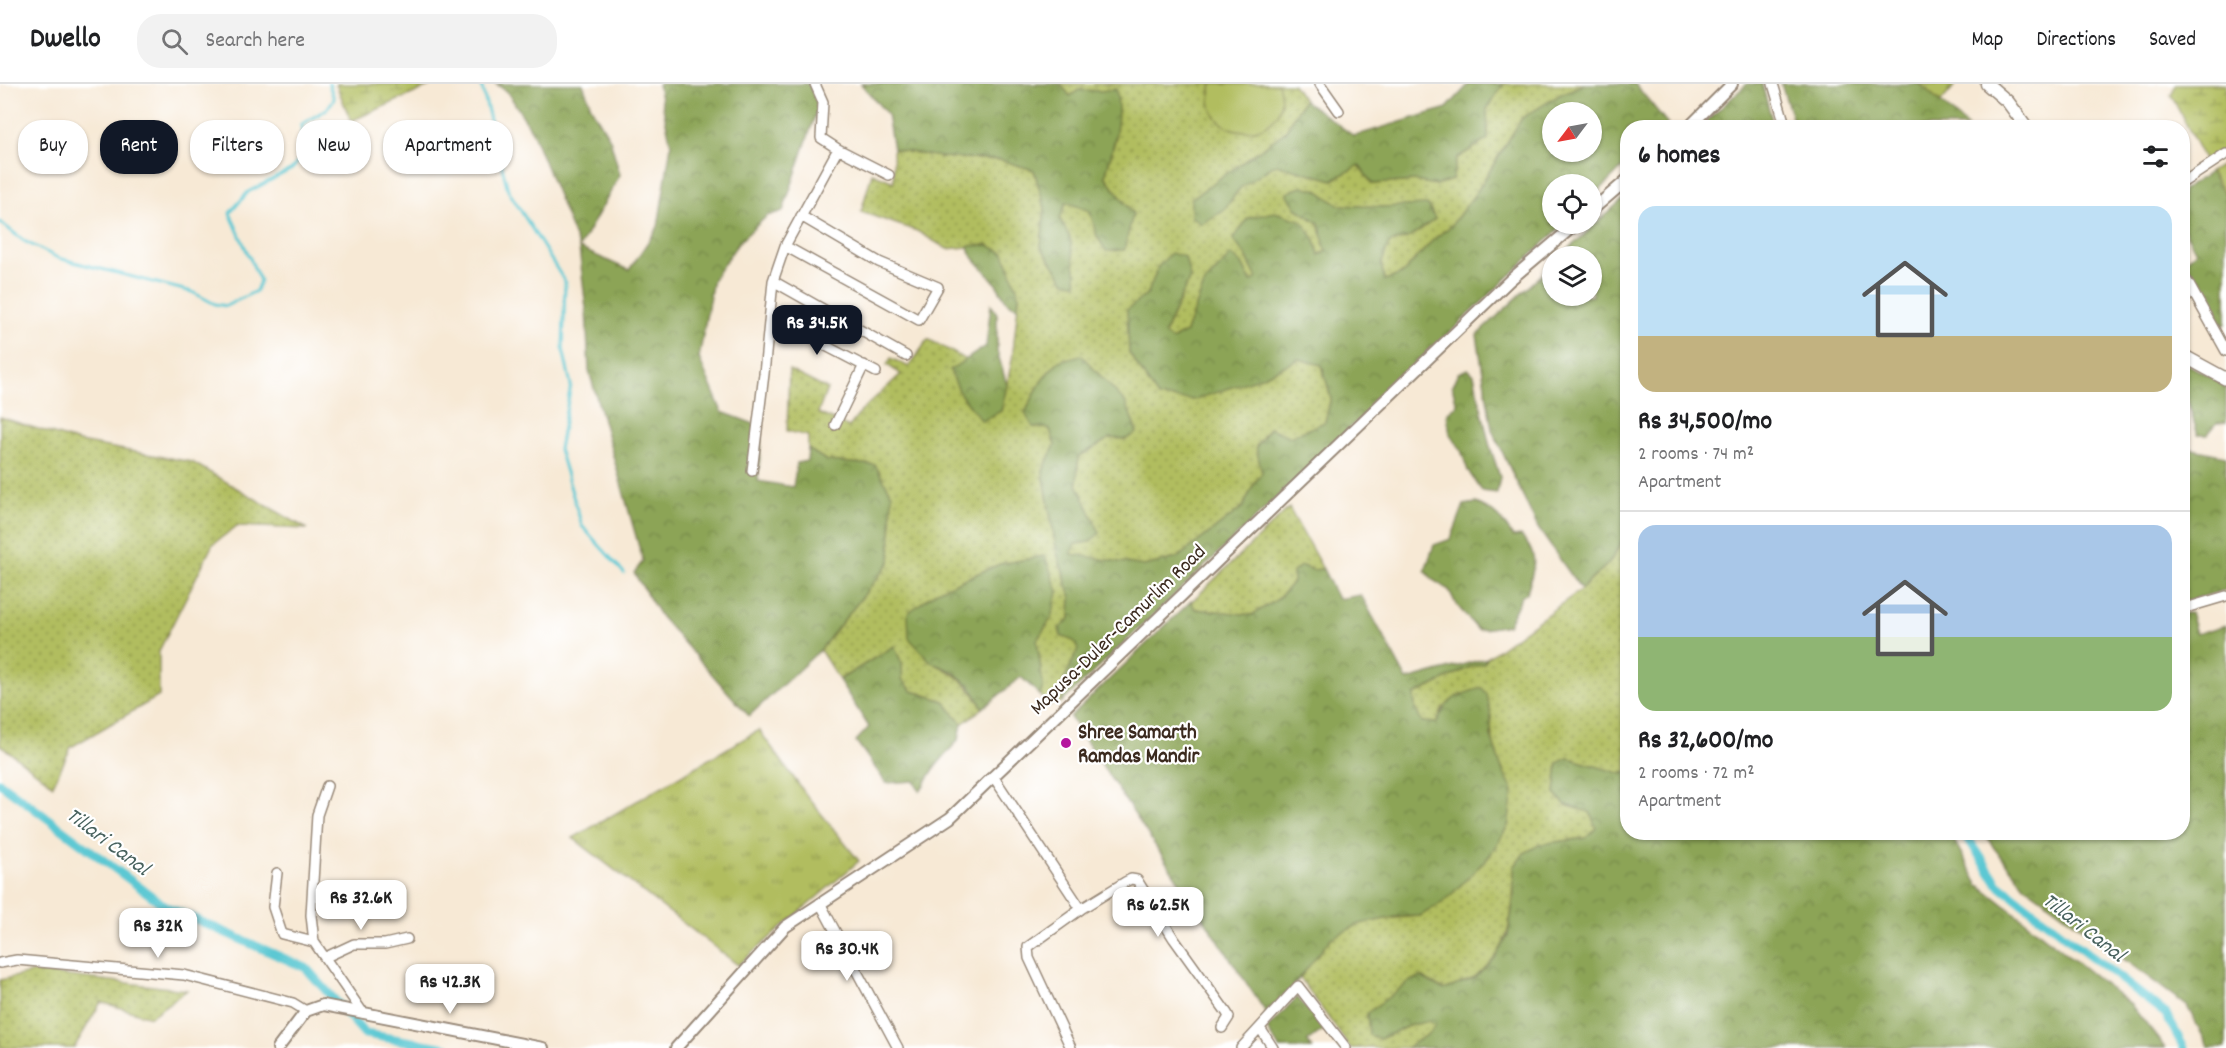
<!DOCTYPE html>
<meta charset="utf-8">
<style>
:root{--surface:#fff;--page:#f2f2f2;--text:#202124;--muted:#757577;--line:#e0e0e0;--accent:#111827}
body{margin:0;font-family:Dekko,sans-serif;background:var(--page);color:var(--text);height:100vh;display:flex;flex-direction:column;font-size:22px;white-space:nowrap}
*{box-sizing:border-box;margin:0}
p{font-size:20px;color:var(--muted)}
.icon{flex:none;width:33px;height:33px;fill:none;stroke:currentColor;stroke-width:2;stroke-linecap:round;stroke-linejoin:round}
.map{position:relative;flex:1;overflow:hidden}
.details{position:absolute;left:1620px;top:36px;width:570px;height:720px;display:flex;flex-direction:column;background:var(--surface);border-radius:24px;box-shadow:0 2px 4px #0004}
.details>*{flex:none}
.hud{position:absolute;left:18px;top:36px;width:570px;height:54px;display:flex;gap:12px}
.needle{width:39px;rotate:238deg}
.buttons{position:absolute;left:1542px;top:18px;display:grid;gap:12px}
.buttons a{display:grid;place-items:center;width:60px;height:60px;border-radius:50%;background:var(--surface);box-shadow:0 2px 4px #0004;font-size:30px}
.price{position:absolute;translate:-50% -51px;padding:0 14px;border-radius:12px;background:#fff;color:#222;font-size:20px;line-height:39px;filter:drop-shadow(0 2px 3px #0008)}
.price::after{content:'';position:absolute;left:50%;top:36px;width:18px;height:14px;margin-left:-9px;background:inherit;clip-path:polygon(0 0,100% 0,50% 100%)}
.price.active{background:var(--accent);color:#fff}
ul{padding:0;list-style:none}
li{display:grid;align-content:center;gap:12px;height:318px;padding:0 18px}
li+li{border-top:2px solid var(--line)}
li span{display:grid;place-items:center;height:186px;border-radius:18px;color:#555}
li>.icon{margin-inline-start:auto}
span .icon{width:108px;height:108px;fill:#fffc;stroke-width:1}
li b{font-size:26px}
h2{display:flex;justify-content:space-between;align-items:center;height:72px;padding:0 18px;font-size:26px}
.pill{padding:0 21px;border-radius:24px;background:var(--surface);box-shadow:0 2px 4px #0004;font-size:21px;line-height:54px}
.pill.active{background:var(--accent);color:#fff}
header{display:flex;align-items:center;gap:36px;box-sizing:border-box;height:84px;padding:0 30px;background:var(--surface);border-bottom:2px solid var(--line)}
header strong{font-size:28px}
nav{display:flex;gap:33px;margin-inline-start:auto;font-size:21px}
.search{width:420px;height:54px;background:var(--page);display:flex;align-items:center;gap:15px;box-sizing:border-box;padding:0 21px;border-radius:24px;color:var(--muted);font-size:22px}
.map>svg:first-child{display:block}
.grass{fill:url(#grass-dots);stroke:#76743e;stroke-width:1.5}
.forest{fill:url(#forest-crowns);stroke:#64673a;stroke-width:1.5;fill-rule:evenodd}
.wetland{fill:url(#wetland-marsh);stroke:#76743e;stroke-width:1.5}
.cemetery{fill:url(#cemetery-stones);stroke:#76743e;stroke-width:1.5}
.park{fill:url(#park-tufts);stroke:#76743e;stroke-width:1.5}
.pitch{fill:#b1bd5f;stroke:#76743e;stroke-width:1.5}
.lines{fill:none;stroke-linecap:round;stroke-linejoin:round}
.stream{stroke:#5cc8d3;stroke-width:3}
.canal{stroke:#5cc8d3;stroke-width:9}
.minor-casing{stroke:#998a7a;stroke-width:12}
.tertiary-casing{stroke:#998a7a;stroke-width:14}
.secondary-casing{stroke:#998a7a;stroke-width:15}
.minor{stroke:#fff;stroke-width:9}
.tertiary{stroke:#fff;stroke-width:10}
.secondary{stroke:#fff;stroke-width:12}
.poi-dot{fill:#b5179e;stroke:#fff;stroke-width:2}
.labels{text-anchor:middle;stroke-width:4.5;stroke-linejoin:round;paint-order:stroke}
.street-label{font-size:21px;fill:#3b2a1e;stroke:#fff}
.poi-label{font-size:21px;font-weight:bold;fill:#3b2a1e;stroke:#fff;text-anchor:start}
.water-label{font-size:22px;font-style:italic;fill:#47615d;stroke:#fff}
</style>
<header>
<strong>Dwello</strong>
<div class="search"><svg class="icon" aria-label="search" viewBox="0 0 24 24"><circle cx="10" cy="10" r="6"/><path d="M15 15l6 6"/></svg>Search here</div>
<nav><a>Map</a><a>Directions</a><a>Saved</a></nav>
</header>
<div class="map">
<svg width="2226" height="964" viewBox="0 0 2226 964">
<defs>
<pattern id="grass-dots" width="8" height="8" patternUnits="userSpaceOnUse" patternTransform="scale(1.5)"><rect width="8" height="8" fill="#b1bd5f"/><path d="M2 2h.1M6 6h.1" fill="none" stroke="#919a4e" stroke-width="1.8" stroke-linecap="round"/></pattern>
<pattern id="forest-crowns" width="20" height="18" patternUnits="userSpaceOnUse" patternTransform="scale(1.5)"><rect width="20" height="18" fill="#8ca456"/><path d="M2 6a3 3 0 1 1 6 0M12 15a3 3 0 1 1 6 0" fill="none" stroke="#748647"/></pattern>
<pattern id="wetland-marsh" width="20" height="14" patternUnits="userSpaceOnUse" patternTransform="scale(1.5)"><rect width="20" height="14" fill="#b1bd5f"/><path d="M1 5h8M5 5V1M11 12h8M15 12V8" fill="none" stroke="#919a4e"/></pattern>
<pattern id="cemetery-stones" width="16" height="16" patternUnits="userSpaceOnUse" patternTransform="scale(1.5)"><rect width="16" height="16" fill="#b1bd5f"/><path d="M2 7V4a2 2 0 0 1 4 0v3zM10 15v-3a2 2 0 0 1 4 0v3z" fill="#919a4e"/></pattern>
<pattern id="park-tufts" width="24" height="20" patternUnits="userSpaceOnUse" patternTransform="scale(1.5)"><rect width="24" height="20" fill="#b1bd5f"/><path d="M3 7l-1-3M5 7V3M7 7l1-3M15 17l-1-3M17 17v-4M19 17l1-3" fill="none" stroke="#919a4e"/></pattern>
</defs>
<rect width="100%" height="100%" fill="#fff"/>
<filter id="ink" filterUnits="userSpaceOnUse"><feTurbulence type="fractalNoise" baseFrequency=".0167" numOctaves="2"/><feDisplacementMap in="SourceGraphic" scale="12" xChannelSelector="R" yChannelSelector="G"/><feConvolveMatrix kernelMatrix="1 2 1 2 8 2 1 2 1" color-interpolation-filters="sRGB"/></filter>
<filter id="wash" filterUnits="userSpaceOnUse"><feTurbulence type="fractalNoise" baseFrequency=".008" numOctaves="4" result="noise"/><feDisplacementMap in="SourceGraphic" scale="24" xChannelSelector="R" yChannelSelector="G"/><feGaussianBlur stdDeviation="1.35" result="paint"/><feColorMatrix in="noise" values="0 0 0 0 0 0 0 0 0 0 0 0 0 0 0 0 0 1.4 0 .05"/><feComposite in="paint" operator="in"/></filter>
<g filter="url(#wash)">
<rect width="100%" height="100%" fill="#f7e9d5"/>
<path class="grass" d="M1060 0H1293L1304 16 1285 48 1191 115 1223 127 1240 104 1276 80 1333 96 1359 81 1372 100 1416 97 1436 101 1452 96 1457 74 1488 55 1487 25 1503 0H1585L1522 34 1478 106 1451 142 1434 155 1402 190 1385 197 1381 181 1389 159 1410 153 1435 135 1428 122 1382 123 1338 121 1317 106 1296 124 1319 139 1326 167 1319 171 1315 156 1234 155 1246 172 1257 194 1251 198 1242 180 1231 172 1205 199 1186 248 1172 256 1164 251 1190 193 1158 183 1129 269 1261 293 1299 275 1322 281 1331 314 1325 338 1290 353 1269 344 1256 363 1263 389 1255 398 1243 423 1177 474 1144 482 1070 471 1076 460 1089 458 1077 400 1078 373 1110 354 1126 355 1059 277 1043 294 1025 329 1050 345 1055 361 1043 387 1057 469 1071 512 1070 535 1061 552 1075 557 1078 566 1063 598 1062 618 1050 621 1040 611 1043 603 1037 556 1052 533 1045 472 1000 480 937 507 931 578C959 591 967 598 983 624L962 640 944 617 912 607 902 595V580L894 562 839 596 820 566 890 478 875 381 827 377 808 365V352L787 347 789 286 827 305 818 329 849 343 863 325 901 290 887 281 891 274 909 283 928 255 967 276 950 286 1001 327 1012 276 1019 211 988 161 947 165 917 147 861 128 872 89 894 98 893 65 940 73 1001 76 1034 86 1045 124 1041 163 1076 199 1070 154 1060 135 1066 117 1090 127 1097 152 1133 130 1105 92 1116 53 1100 7 1079 6 1070 12Z
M0 333 79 358 192 378 307 445 237 442 213 460 159 567V612L71 663 53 701 0 661Z
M1289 424 1323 485 1313 486 1302 482 1293 498 1278 515 1252 531 1195 525 1191 518Z
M1627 449V468L1625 474 1628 475 1627 688 1622 690 1568 674 1558 679 1555 710 1566 721 1590 728 1597 743 1586 754 1541 760 1514 783C1514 822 1512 870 1475 894 1466 899 1454 902 1444 906L1421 893 1380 955 1408 942 1429 937 1435 942 1429 949 1407 964H1350L1300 894C1309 883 1321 862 1331 854 1355 835 1392 834 1421 832L1513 707C1500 681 1490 662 1491 633L1443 623 1437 639 1422 638 1415 625 1414 611 1470 583 1486 577 1487 574 1582 505 1610 478Z
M35 888 187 906 150 933 101 918 74 964H0V896Z"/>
<path class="forest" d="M496 0H583L592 25 610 55 620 91 579 164 629 186 658 143 671 61 658 0H809L818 23 783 127 767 132 739 158 713 195 699 274 722 328 762 343 758 397 793 403 797 379 807 377 808 365 827 377 875 381 892 410 890 478 820 566 749 632 661 533 634 489 643 477 589 287 586 225 579 164 532 47 507 7Z
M861 0H1060L1070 12 1079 6 1100 7 1116 5C1122 35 1113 64 1105 92L1133 130 1124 166 1106 167 1097 152 1090 127 1066 118 1060 135 1070 154 1077 199 1065 198 1041 163 1045 124 1034 86 1001 76 940 73 893 65 887 30Z
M1469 0H1503L1487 25 1488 55 1457 74 1452 96 1436 101 1416 97 1372 100 1359 81 1333 96 1276 80 1240 104 1223 127 1201 140 1191 132V115L1285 48 1304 16 1354 52 1447 24Z
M1585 0H1635L1668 40 1665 43 1628 44 1627 79 1592 114V100H1552V140H1564L1062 618 1063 598 1078 566 1074 557 1061 552 1059 545 1070 535 1071 513 1057 469 1043 387 1055 361 1050 345 1033 343 1025 329 1043 294 1059 277 1081 271 1126 319 1137 349 1126 355 1110 354 1078 373 1077 400 1100 449 1089 458 1076 460 1071 470 1144 482 1177 474 1243 423 1255 398 1262 389 1256 363 1270 344 1290 353 1325 338 1331 314 1322 281 1299 275 1261 293 1194 316 1158 313 1129 269 1127 226 1148 209 1158 183 1171 169 1185 173 1190 193 1164 250 1172 256 1186 248 1205 199 1231 171 1242 180 1251 198 1257 194 1246 172 1233 155 1248 134 1275 128 1302 137 1315 156 1319 171 1326 167 1319 139 1296 124 1287 109 1302 102 1317 106 1338 121 1382 123 1428 121 1435 135 1410 153 1389 159 1381 181 1385 196 1402 190 1434 155 1451 142 1478 106 1522 34 1561 10ZM1552 28H1592V68H1552Z
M1747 0H1762L1774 43H1700Z
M1781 0H1920L1968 43H1795Z
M2210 88 2226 111V240L2220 243 2183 179 2196 168 2183 143 2182 107Z
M1627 111V449L1610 478 1581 505 1538 444 1492 346 1477 251 1552 181V212H1592V172H1561Z
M988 161 1004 169 1019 210 1018 224 1007 218 994 197 970 170 968 162Z
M991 220 997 230V267L1007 301 1001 327 982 337 961 311 950 286 986 262Z
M2182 277 2226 302V338L2217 339 2207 351H2198L2183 302Z
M1468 285 1474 291 1489 359 1500 393 1497 409 1482 407 1468 387 1461 366 1450 350 1447 330 1457 321 1452 302 1458 289Z
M2183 363 2226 372V506L2183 518Z
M1476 419C1494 426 1503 436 1513 453L1521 452C1541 473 1533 484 1527 509L1521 513 1508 541 1478 546 1456 520 1449 506 1433 496 1425 486 1434 461 1451 455 1464 421Z
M1045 472 1058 508 1052 533 1037 556 1043 603 1040 611 1021 593 983 624 970 602 953 588 931 578 909 554 908 529 937 507 1000 480Z
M1301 482 1313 486 1323 485 1338 515 1361 511 1407 596 1487 574 1484 579 1470 583 1414 611 1415 625 1422 638 1437 639C1446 614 1457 611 1482 604L1487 610 1491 633V652L1501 683 1513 707 1508 742 1490 771 1445 817 1420 832 1395 833 1360 840 1331 854 1269 933 1070 633 1191 517 1195 525 1252 531 1278 515 1293 498V488Z
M2190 528 2196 550 2226 541V964H2209L2187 922 2025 802 1994 764 1985 749 2182 748V530Z
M894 562 902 580V595L912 607 944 617 962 640 959 655 936 682 920 707 914 697 886 699 856 657 869 643 839 596Z
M1568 674 1622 690 1627 688 1628 748 1950 749 1978 800 2131 921 2165 964H1407L1429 949 1435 942 1429 937 1408 942 1380 955 1369 951 1367 929 1412 896 1421 893 1444 906 1475 894 1495 874 1508 851 1514 814V783L1524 769 1541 760 1586 754 1596 744 1590 728 1566 721 1555 710 1558 679Z
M1297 913 1325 945 1307 957 1312 964H1279L1267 945Z"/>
<path class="wetland" d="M336 0H435L351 37Z
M2176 0H2226V64L2205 77 2171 11Z
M2226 78V111L2210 88Z"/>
<path class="cemetery" d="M1920 0H1956L1941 18Z"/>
<path class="park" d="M759 646 807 712 859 777 738 881 573 754Z"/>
<path class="pitch" d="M1212 0H1278C1299 60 1195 65 1212 0Z"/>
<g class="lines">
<path class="stream" d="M481 0 508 106 565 198 563 265 571 301 559 365 582 442 624 489
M0 138 24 157 58 174 192 208 215 220 226 222 256 207 260 197 230 129 248 108 292 85 300 75 302 40 327 25 334 15 329 0"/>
<path class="canal" d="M0 699 165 822 306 884 365 950 447 964
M1964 748 1998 800 2166 930 2184 964"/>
</g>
</g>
<g filter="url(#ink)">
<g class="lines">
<g class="minor-casing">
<path id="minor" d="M815 0 823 18 821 54 838 65 889 91
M1320 0 1339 27
M1773 0 1786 44
M2182 99 2226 70
M785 162 919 236 938 203 879 178 801 132
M2182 188 2226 267
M773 197 906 272
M770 233 876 288
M835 341 864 281
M752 387 764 290 773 197 785 162 838 65
M2182 525 2226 512
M993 692 1081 825 1028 863 1029 874 1071 964
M327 702 317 731 311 831 314 858 363 929
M277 789 273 823 282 850 314 858
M820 819 898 964
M1081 825 1125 798 1131 795 1137 796 1174 855 1227 929 1229 933 1222 944
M326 873 354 860H385L407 855
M0 879 17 876 184 891 293 919 306 927
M1260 944 1273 964
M1241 964 1298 902 1346 964"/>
</g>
<g class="tertiary-casing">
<path id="tertiary" d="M1688 44 1732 0
M1592 126 1628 95
M278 964 306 927 323 921 543 964
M676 964 785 843 950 734 1510 196 1576 140"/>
</g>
<g class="secondary-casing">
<path id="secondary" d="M1987 0 2008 18 2027 44
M2182 271 2226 295"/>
</g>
<use href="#minor" class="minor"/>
<use href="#tertiary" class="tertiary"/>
<use href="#secondary" class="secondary"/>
</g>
</g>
<circle class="poi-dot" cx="1066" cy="659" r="6"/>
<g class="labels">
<g class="street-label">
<text transform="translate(1117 545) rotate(-44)" y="7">Mapusa-Duler-Camurlim Road</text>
</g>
<g class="poi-label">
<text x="1078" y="654">Shree Samarth<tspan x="1078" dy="24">Ramdas Mandir</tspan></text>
</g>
<g class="water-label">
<text transform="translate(109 756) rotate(37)" y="8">Tillari Canal</text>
<text transform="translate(2085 842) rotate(38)" y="8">Tillari Canal</text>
</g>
</g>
</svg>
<div class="buttons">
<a><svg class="needle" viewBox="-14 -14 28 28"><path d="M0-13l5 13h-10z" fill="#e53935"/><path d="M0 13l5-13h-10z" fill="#757577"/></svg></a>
<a><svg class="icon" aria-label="locate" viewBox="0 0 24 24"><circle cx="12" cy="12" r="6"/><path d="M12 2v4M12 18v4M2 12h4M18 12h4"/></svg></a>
<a><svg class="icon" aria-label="layers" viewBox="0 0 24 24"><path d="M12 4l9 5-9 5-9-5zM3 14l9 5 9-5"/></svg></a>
</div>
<b class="price active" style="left:817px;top:272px">Rs 34.5K</b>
<b class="price" style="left:361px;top:847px">Rs 32.6K</b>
<b class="price" style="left:1158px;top:854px">Rs 62.5K</b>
<b class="price" style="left:158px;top:875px">Rs 32K</b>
<b class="price" style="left:847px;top:898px">Rs 30.4K</b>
<b class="price" style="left:450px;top:931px">Rs 42.3K</b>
<div class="hud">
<a class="pill">Buy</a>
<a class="pill active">Rent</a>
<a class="pill">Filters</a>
<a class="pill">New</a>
<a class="pill">Apartment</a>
</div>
<section class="details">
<h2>6 homes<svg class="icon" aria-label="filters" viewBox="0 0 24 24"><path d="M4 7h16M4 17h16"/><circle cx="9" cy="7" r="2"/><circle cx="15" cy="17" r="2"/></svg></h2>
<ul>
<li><span style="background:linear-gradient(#bfe0f5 70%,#c2b280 0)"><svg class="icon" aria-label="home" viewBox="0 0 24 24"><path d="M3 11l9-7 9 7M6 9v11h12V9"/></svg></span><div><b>Rs 34,500/mo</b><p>2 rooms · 74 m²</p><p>Apartment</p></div></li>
<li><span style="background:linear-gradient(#a9c7e8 60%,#8fb573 0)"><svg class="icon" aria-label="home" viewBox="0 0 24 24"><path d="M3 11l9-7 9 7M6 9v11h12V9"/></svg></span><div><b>Rs 32,600/mo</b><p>2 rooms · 72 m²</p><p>Apartment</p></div></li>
</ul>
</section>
</div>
